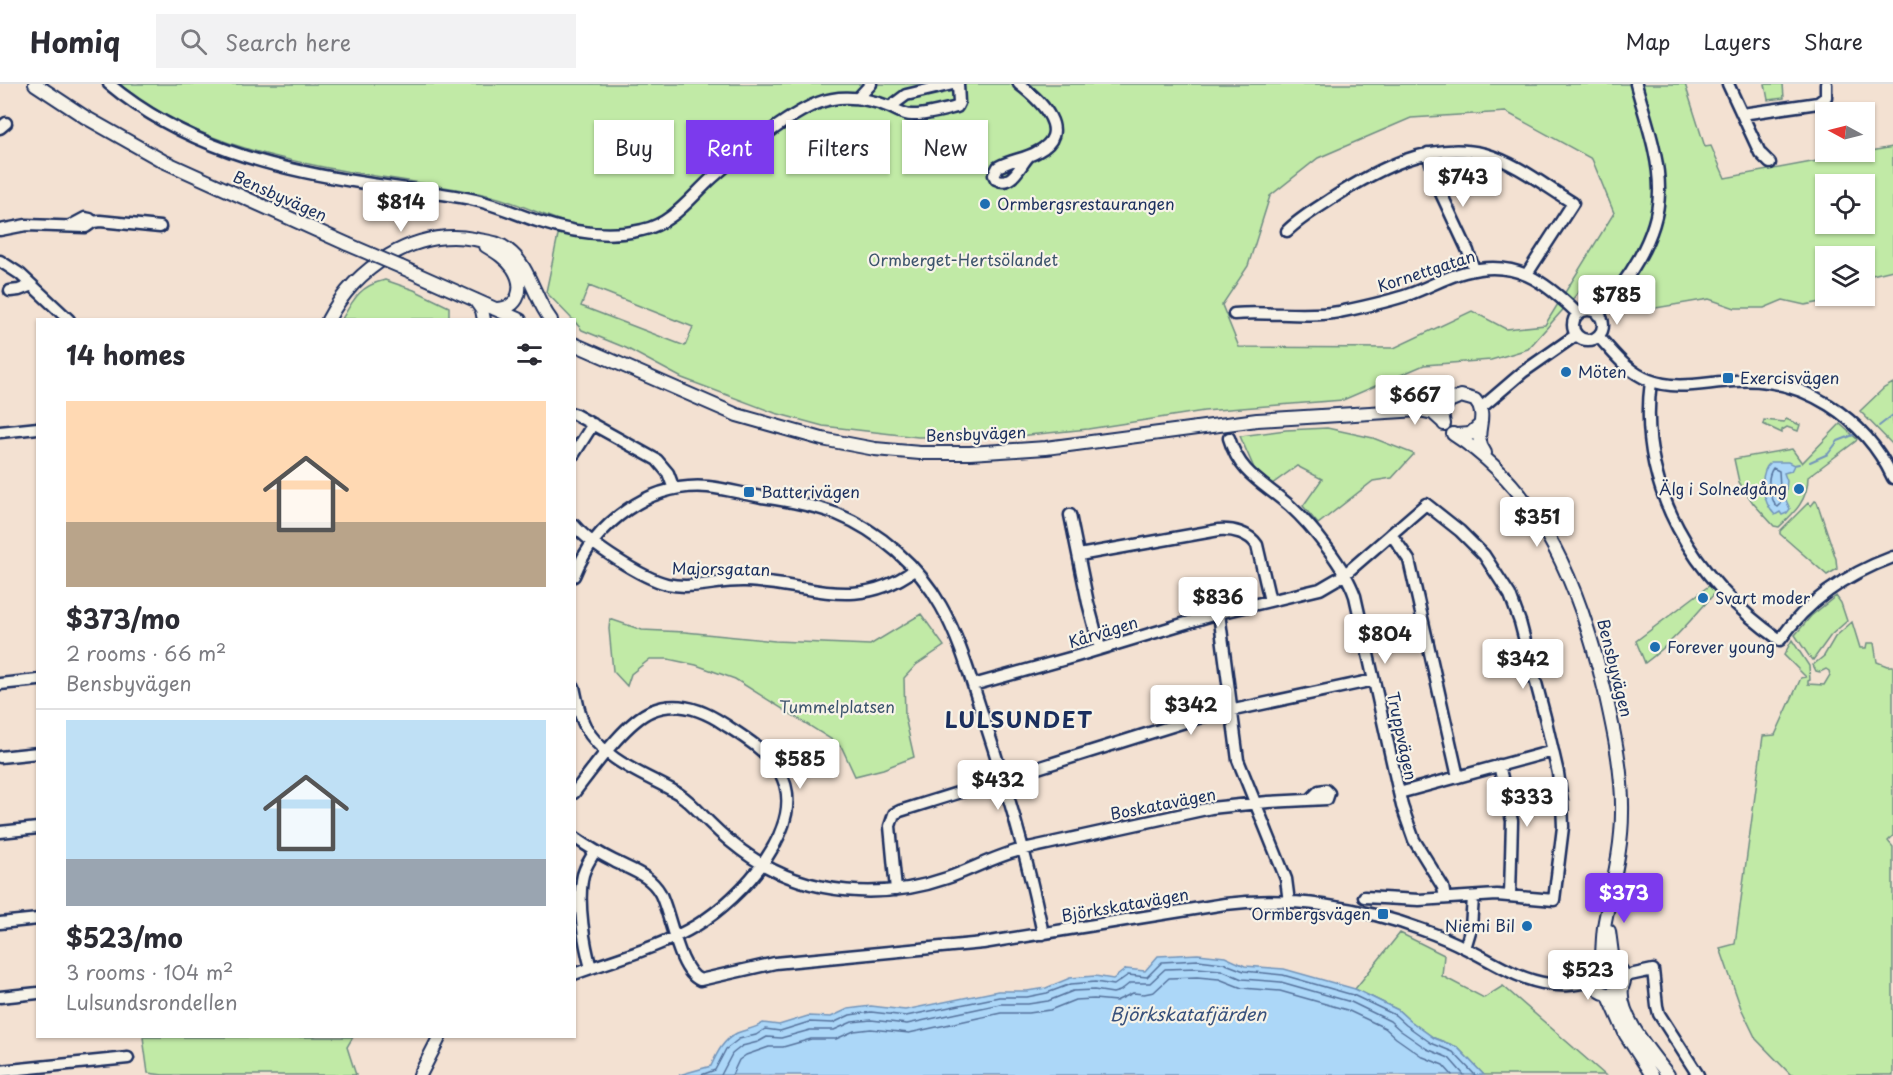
<!DOCTYPE html>
<meta charset="utf-8">
<style>
:root{--surface:#fff;--page:#f2f2f3;--text:#2b2b33;--muted:#7c7c81;--line:#e1e1e2;--accent:#7c3aed}
body{margin:0;font-family:"Playpen Sans",sans-serif;background:var(--page);color:var(--text);height:100vh;display:flex;flex-direction:column;font-size:22px;white-space:nowrap}
*{box-sizing:border-box;margin:0}
p{font-size:20px;color:var(--muted)}
.icon{flex:none;width:33px;height:33px;fill:none;stroke:currentColor;stroke-width:2;stroke-linecap:round;stroke-linejoin:round}
.map{position:relative;flex:1;overflow:hidden}
.details{position:absolute;left:36px;top:234px;width:540px;height:720px;display:flex;flex-direction:column;background:var(--surface);border-radius:0px;box-shadow:0 2px 4px #0004}
.details>*{flex:none}
.banner{position:absolute;left:594px;top:36px;width:570px;height:54px;display:flex;gap:12px}
.needle{width:39px;rotate:277deg}
.tools{position:absolute;left:1815px;top:18px;display:grid;gap:12px}
.tools a{display:grid;place-items:center;width:60px;height:60px;border-radius:0px;background:var(--surface);box-shadow:0 2px 4px #0004;font-size:30px}
.price{position:absolute;translate:-50% -51px;padding:0 14px;border-radius:6px;background:#fff;color:#222;font-size:20px;line-height:39px;filter:drop-shadow(0 2px 3px #0008)}
.price::after{content:'';position:absolute;left:50%;top:36px;width:18px;height:14px;margin-left:-9px;background:inherit;clip-path:polygon(0 0,100% 0,50% 100%)}
.price.active{background:var(--accent);color:#fff}
ul{padding:0;list-style:none}
li{display:grid;align-content:center;gap:12px;height:318px;padding:0 30px}
li+li{border-top:2px solid var(--line)}
li span{display:grid;place-items:center;height:186px;border-radius:0px;color:#555}
li>.icon{margin-inline-start:auto}
span .icon{width:108px;height:108px;fill:#fffc;stroke-width:1}
li b{font-size:26px}
h2{display:flex;justify-content:space-between;align-items:center;height:72px;padding:0 30px;font-size:26px}
.chip{padding:0 21px;border-radius:0px;background:var(--surface);box-shadow:0 2px 4px #0004;font-size:21px;line-height:54px}
.chip.active{background:var(--accent);color:#fff}
header{display:flex;align-items:center;gap:36px;box-sizing:border-box;height:84px;padding:0 30px;background:var(--surface);border-bottom:2px solid var(--line)}
header strong{font-size:28px}
nav{display:flex;gap:33px;margin-inline-start:auto;font-size:21px}
.search{width:420px;height:54px;background:var(--page);display:flex;align-items:center;gap:15px;box-sizing:border-box;padding:0 21px;border-radius:0px;color:var(--muted);font-size:22px}
.map>svg:first-child{display:block}
.green{fill:#c1eaa6;stroke:#6e8c82;stroke-width:1.5;fill-rule:evenodd}
.water{fill:#acd7f8;stroke:#7294ba;stroke-width:1.5}
.lines{fill:none;stroke-linecap:round;stroke-linejoin:round}
.shore{stroke:#55729c;stroke-width:1.5}
.stream{stroke:#7294ba;stroke-width:2}
.minor-casing{stroke:#1b2f5e;stroke-width:15}
.major-casing{stroke:#1b2f5e;stroke-width:16}
.minor{stroke:#f7f3e8;stroke-width:10}
.major{stroke:#f7f3e8;stroke-width:12}
.major-bridge-casing{stroke:#1b2f5e;stroke-width:16;stroke-linecap:butt}
.major-bridge{stroke:#f7f3e8;stroke-width:12}
.poi-dot{fill:#1f6fb2;stroke:#f7f3e8;stroke-width:2}
.labels{text-anchor:middle;stroke-width:4.5;stroke-linejoin:round;paint-order:stroke}
.street-label{font-size:16px;fill:#1b2f5e;stroke:#f7f3e8}
.poi-label{font-size:16px;fill:#1b2f5e;stroke:#f7f3e8;text-anchor:start}
.park-label{font-size:16px;fill:#3c546c;stroke:#f7f3e8}
.water-label{font-size:18px;font-style:italic;fill:#38517d;stroke:#f7f3e8}
.district-label{font-size:22px;font-weight:bold;letter-spacing:1.5px;fill:#1b2f5e;stroke:#f7f3e8}
</style>
<header>
<strong>Homiq</strong>
<div class="search"><svg class="icon" aria-label="search" viewBox="0 0 24 24"><circle cx="10" cy="10" r="6"/><path d="M15 15l6 6"/></svg>Search here</div>
<nav><a>Map</a><a>Layers</a><a>Share</a></nav>
</header>
<div class="map">
<svg width="1893" height="991" viewBox="0 0 1893 991">
<rect width="100%" height="100%" fill="#f3e1d2"/>
<filter id="ink" filterUnits="userSpaceOnUse"><feTurbulence type="fractalNoise" baseFrequency=".0167" numOctaves="2"/><feDisplacementMap in="SourceGraphic" scale="12" xChannelSelector="R" yChannelSelector="G"/><feConvolveMatrix kernelMatrix="1 2 1 2 8 2 1 2 1" color-interpolation-filters="sRGB"/></filter>
<g filter="url(#ink)">
<path class="green" d="M119 0H1685L1705 63 1711 62 1725 94 1893 63V186L1868 192 1865 199 1864 172H1826V212H1853L1805 221 1783 216 1764 224H1735L1709 215 1638 227 1585 201 1528 265 1491 276 1424 281 1343 316 1204 327 1088 345 1018 352 918 353 823 342 775 329 682 294 626 264 582 246 575 238 574 236 572 235 546 208 561 137C537 129 511 116 487 111 363 85 223 84 119 0ZM1506 28 1592 75 1614 129 1545 241 1506 245 1472 227 1394 264 1239 263 1222 221 1248 182 1270 112 1318 74 1411 34ZM1826 100H1864V140H1826ZM589 202 693 243 685 262 581 222Z
M1765 0H1783L1784 14 1768 16Z
M385 196 414 206 449 223V235H342C354 214 360 202 385 196Z
M1893 299V361L1860 327 1884 304Z
M1786 335 1800 341 1798 347 1787 343 1782 346V349L1763 340 1764 336 1784 338Z
M1840 340 1857 355 1856 357 1808 393C1808 416 1795 428 1779 443L1774 442 1753 419 1739 398 1734 375 1792 365 1802 379Z
M1327 344 1373 354 1414 370 1392 394 1373 397 1318 440 1303 422 1322 395 1297 382 1272 400 1254 384 1240 352 1286 346Z
M1815 417 1817 418 1836 475 1837 485 1827 491 1780 450V447L1808 419 1811 422Z
M1710 501 1715 509C1693 534 1672 559 1645 579L1636 557Z
M1836 512 1841 519 1847 537 1831 551 1813 576 1811 575 1795 551 1811 532Z
M921 530 944 562 916 581 904 594 905 633 914 673 883 685 855 692 842 664 834 657 735 595 696 581 668 575H650L631 590 627 602 613 587 609 545 610 535 642 546 685 548 775 557 870 561Z
M1852 538 1860 564H1866L1867 559H1874L1877 578 1887 582H1893V752L1888 757 1893 763V991H1791L1756 955 1741 924 1720 864 1735 860 1763 652 1775 651 1801 594 1806 593 1784 571 1792 556 1809 582 1810 596 1808 597V600L1824 601 1830 591 1829 587 1826 585 1820 588 1816 587 1813 581 1824 572 1835 553Z
M1400 849 1444 871 1442 892 1484 914 1503 902 1605 991H1484L1457 963 1434 954 1409 936 1398 926 1355 905Z
M143 953H353L347 963 356 991H163L148 989Z"/>
<path class="water" d="M1771 378H1788L1794 381 1791 387 1784 389 1787 397 1785 414 1790 425 1787 429 1782 431 1780 428 1775 431C1763 419 1757 390 1771 378Z
M1198 870 1225 873 1245 882 1284 885 1355 905 1398 926 1409 936 1434 954 1457 963 1484 991H679L711 982C717 969 723 956 737 949 747 945 754 945 763 939L779 941 808 932 831 933 848 925 871 922 905 926 998 907H1027L1046 904 1070 894 1095 892 1113 895 1126 885 1145 887 1158 872Z"/>
<g class="lines">
<path class="shore" d="M1773 384 1779 387 1781 420 1778 423 1775 421C1770 409 1765 396 1773 384Z
M701 991 715 986 726 965 739 955 756 951 765 945 780 947 809 938 833 939 850 931 871 928 906 932 999 913H1027L1047 909 1071 900 1095 898 1114 901 1128 891 1147 893 1162 878 1198 876 1223 879 1244 887 1283 891 1353 911 1395 931 1406 941 1431 959 1453 968 1475 991
M721 991 732 970 742 962 758 958 767 953 781 954 810 946H834L852 938 871 936 907 940 1000 920H1028L1048 917 1073 907 1094 906 1113 909 1120 907 1130 899H1150L1165 885 1197 884 1221 886 1242 895 1281 898 1351 918 1390 937 1401 947 1427 965 1449 974 1464 991
M732 991 739 976 746 971 769 963H783L811 955H836L854 947 871 945 909 949 1001 929H1029L1050 926 1075 916 1094 915 1116 917 1133 909 1144 910 1154 908 1169 894 1197 893 1219 895 1242 904 1280 907 1347 926 1385 944 1396 954 1423 973 1443 981 1452 991"/>
<path class="stream" d="M1879 342 1893 331
M1810 378 1828 370 1838 357 1856 350
M1794 381 1799 380"/>
<g class="minor-casing">
<path id="minor" d="M109 0C182 61 272 85 365 99 402 105 439 108 475 116 497 121 516 130 537 137 570 148 607 154 642 146 672 140 690 114 712 94 737 72 787 31 818 19 841 10 867 14 890 23 897 26 904 31 912 31 924 32 944 26 957 23L959 19 958 0
M1019 0C1040 16 1075 49 1037 68 1025 75 1010 76 998 83L994 91 996 95C1012 103 1019 83 1028 73
M1728 0 1760 69 1770 79
M858 14 871 0
M890 23 906 11 953 0
M1742 30 1818 19 1826 13V0
M0 44 6 39
M1428 69 1438 103 1468 167 1474 186
M93 138 100 137 160 143
M0 146 26 141 86 143 93 138 90 135 85 134 70 142
M1287 147C1300 134 1316 125 1331 115 1376 86 1430 56 1485 70 1517 79 1545 102 1573 119L1527 190
M0 177 20 190 69 236
M10 207 19 206 32 201
M1573 241a15 15 0 1 1 30 0a15 15 0 1 1-30 0Z
M1234 230C1269 227 1305 234 1339 228 1363 223 1388 218 1410 210 1429 203 1446 193 1465 188 1514 174 1545 197 1578 230
M1598 231C1627 197 1658 154 1659 109 1660 73 1645 34 1636 0
M1598 252C1614 269 1626 287 1649 296 1677 307 1706 298 1735 297 1803 292 1865 334 1893 394
M1651 297C1637 404 1694 496 1780 556 1808 516 1847 490 1893 473
M1481 324 1523 288 1576 251
M574 330 657 376 668 389 674 405
M0 348 38 344
M1229 354C1240 391 1264 399 1290 422 1312 442 1345 483 1355 512L1402 722 1414 756 1443 803 1445 814
M574 370 593 340
M1070 431 1088 519 1100 564
M574 441C591 461 642 494 667 500 693 506 719 496 745 497 808 499 856 529 914 486
M1391 450 1409 476 1458 693
M1079 471 1219 446C1233 445 1249 449 1257 461L1270 517
M574 492C595 439 650 398 708 403 726 405 744 410 762 413 787 417 813 421 837 430 879 447 919 482 941 522 962 559 973 604 987 644 1009 712 1029 780 1043 850
M1219 529 1238 676 1286 795 1289 818
M0 600 38 596
M973 601 1077 572 1219 529 1320 505 1344 491 1426 420 1460 447 1484 471 1510 511 1520 538 1545 633 1558 689 1562 717 1563 743 1554 816 1497 811 1419 816 1364 813
M574 603C577 616 579 631 585 642 604 678 647 691 679 710 691 718 699 728 709 738 722 751 736 763 751 773 808 812 884 816 947 794 973 785 997 771 1024 765L1211 724 1268 718 1327 715 1329 709 1326 706 1319 707 1310 716
M0 673 38 669
M1499 681 1512 737 1510 811
M574 709C592 686 625 638 651 627 677 616 703 626 724 640 744 653 766 666 779 687 812 740 739 816 697 841 659 864 615 875 574 890
M1399 709 1553 667
M0 748 38 744
M574 753C587 762 600 770 614 777 631 786 650 791 660 809 671 830 678 887 700 896L775 879 983 859 1225 820C1290 812 1362 823 1423 846 1437 851 1452 857 1465 864 1492 877 1518 896 1549 900 1564 903 1579 900 1594 897
M896 806 890 742 894 730 900 727 1201 633 1374 596
M0 839 38 835
M1465 864 1471 844 1473 813
M591 884C584 859 578 821 582 796 583 785 590 776 595 767
M1625 892 1653 886 1657 922 1659 930 1698 991
M0 913 38 909
M0 987 128 974"/>
</g>
<g class="major-casing">
<path id="major" d="M35 0 85 33 163 77 347 160
M486 162C496 168 506 174 513 184 525 202 520 226 495 225
M401 183 520 236
M475 216 482 226 484 236
M328 236C355 184 414 144 474 155 487 158 497 157 508 166 530 182 534 215 551 236
M574 260 737 331 822 355 875 365 920 369H970L1046 364 1257 336 1419 326 1433 329 1443 338
M1444 340 1442 329 1449 317 1461 312 1475 316C1491 335 1470 348 1485 369
M1453 350C1544 408 1581 508 1605 608 1614 648 1623 689 1622 729 1622 766 1612 801 1605 837 1602 852 1603 867 1601 882
M1456 351 1470 350 1480 341
M1609 847 1612 870 1617 881
M1594 895a15 15 0 1 1 30 0a15 15 0 1 1-30 0Z
M1622 904C1618 932 1652 970 1668 991
M1608 910 1626 951 1652 991
M420 991 440 952"/>
</g>
<use href="#minor" class="minor"/>
<use href="#major" class="major"/>
<g class="major-bridge-casing">
<path id="major-bridge" d="M347 160 401 183"/>
</g>
<use href="#major-bridge" class="major-bridge"/>
</g>
</g>
<g class="poi-dot">
<circle cx="985" cy="120" r="6"/>
<circle cx="1566" cy="288" r="6"/>
<rect x="1722" y="288" width="12" height="12" rx="3"/>
<circle cx="1799" cy="405" r="6"/>
<rect x="743" y="402" width="12" height="12" rx="3"/>
<circle cx="1703" cy="514" r="6"/>
<circle cx="1655" cy="563" r="6"/>
<rect x="1377" y="824" width="12" height="12" rx="3"/>
<circle cx="1527" cy="842" r="6"/>
</g>
<g class="labels">
<g class="street-label">
<text transform="translate(280 112) rotate(24)" y="6">Bensbyvägen</text>
<text transform="translate(1426 187) rotate(-18)" y="6">Kornettgatan</text>
<text transform="translate(976 350) rotate(-2)" y="6">Bensbyvägen</text>
<text transform="translate(721 485) rotate(1)" y="6">Majorsgatan</text>
<text transform="translate(1103 548) rotate(-17)" y="6">Kårvägen</text>
<text transform="translate(1615 584) rotate(76)" y="6">Bensbyvägen</text>
<text transform="translate(1402 652) rotate(78)" y="6">Truppvägen</text>
<text transform="translate(1163 720) rotate(-11)" y="6">Boskatavägen</text>
<text transform="translate(1125 821) rotate(-10)" y="6">Björkskatavägen</text>
</g>
<g class="poi-label">
<text x="997" y="126">Ormbergsrestaurangen</text>
<text x="1578" y="294">Möten</text>
<text x="1740" y="300">Exercisvägen</text>
<text x="1787" y="411" text-anchor="end">Älg i Solnedgång</text>
<text x="761" y="414">Batterivägen</text>
<text x="1715" y="520">Svart moder</text>
<text x="1667" y="569">Forever young</text>
<text x="1371" y="836" text-anchor="end">Ormbergsvägen</text>
<text x="1515" y="848" text-anchor="end">Niemi Bil</text>
</g>
<g class="park-label">
<text x="963" y="182">Ormberget-Hertsölandet</text>
<text x="837" y="629">Tummelplatsen</text>
</g>
<g class="water-label">
<text x="1188" y="937">Björkskatafjärden</text>
</g>
<g class="district-label">
<text x="1019" y="644">LULSUNDET</text>
</g>
</g>
</svg>
<div class="tools">
<a><svg class="needle" viewBox="-14 -14 28 28"><path d="M0-13l5 13h-10z" fill="#e53935"/><path d="M0 13l5-13h-10z" fill="#7c7c81"/></svg></a>
<a><svg class="icon" aria-label="locate" viewBox="0 0 24 24"><circle cx="12" cy="12" r="6"/><path d="M12 2v4M12 18v4M2 12h4M18 12h4"/></svg></a>
<a><svg class="icon" aria-label="layers" viewBox="0 0 24 24"><path d="M12 4l9 5-9 5-9-5zM3 14l9 5 9-5"/></svg></a>
</div>
<b class="price" style="left:1463px;top:124px">$743</b>
<b class="price" style="left:401px;top:149px">$814</b>
<b class="price" style="left:1617px;top:242px">$785</b>
<b class="price" style="left:1415px;top:342px">$667</b>
<b class="price" style="left:1537px;top:464px">$351</b>
<b class="price" style="left:1218px;top:544px">$836</b>
<b class="price" style="left:1385px;top:581px">$804</b>
<b class="price" style="left:1523px;top:606px">$342</b>
<b class="price" style="left:1191px;top:652px">$342</b>
<b class="price" style="left:800px;top:706px">$585</b>
<b class="price" style="left:998px;top:727px">$432</b>
<b class="price" style="left:1527px;top:744px">$333</b>
<b class="price active" style="left:1624px;top:840px">$373</b>
<b class="price" style="left:1588px;top:917px">$523</b>
<div class="banner">
<a class="chip">Buy</a>
<a class="chip active">Rent</a>
<a class="chip">Filters</a>
<a class="chip">New</a>
</div>
<section class="details">
<h2>14 homes<svg class="icon" aria-label="filters" viewBox="0 0 24 24"><path d="M4 7h16M4 17h16"/><circle cx="9" cy="7" r="2"/><circle cx="15" cy="17" r="2"/></svg></h2>
<ul>
<li><span style="background:linear-gradient(#ffd9b3 65%,#b9a48a 0)"><svg class="icon" aria-label="home" viewBox="0 0 24 24"><path d="M3 11l9-7 9 7M6 9v11h12V9"/></svg></span><div><b>$373/mo</b><p>2 rooms · 66 m²</p><p>Bensbyvägen</p></div></li>
<li><span style="background:linear-gradient(#bfe0f5 75%,#9aa5b1 0)"><svg class="icon" aria-label="home" viewBox="0 0 24 24"><path d="M3 11l9-7 9 7M6 9v11h12V9"/></svg></span><div><b>$523/mo</b><p>3 rooms · 104 m²</p><p>Lulsundsrondellen</p></div></li>
</ul>
</section>
</div>
